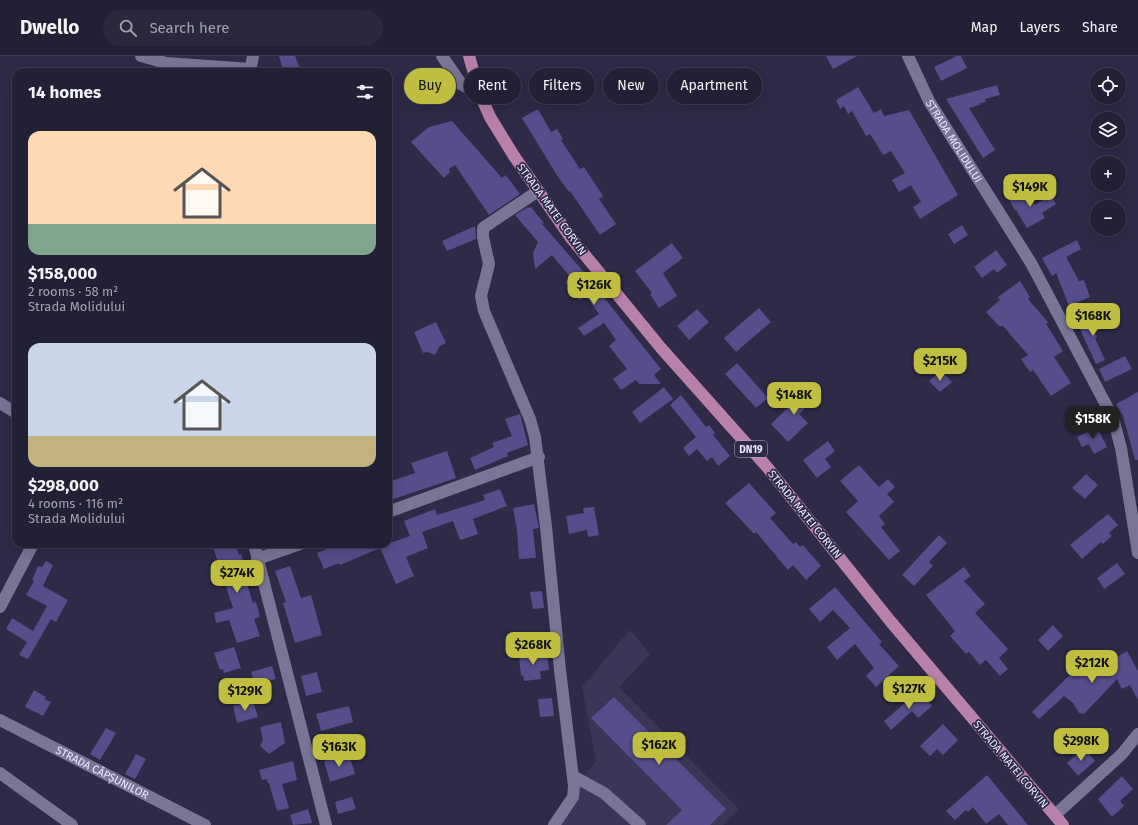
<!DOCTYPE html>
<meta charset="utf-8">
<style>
:root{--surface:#222035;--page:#2a283d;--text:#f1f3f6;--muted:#a2a3ad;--line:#3f3e50;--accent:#bfbe41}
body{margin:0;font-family:"Fira Sans",sans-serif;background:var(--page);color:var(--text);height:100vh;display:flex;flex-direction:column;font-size:15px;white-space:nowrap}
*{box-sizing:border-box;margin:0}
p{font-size:13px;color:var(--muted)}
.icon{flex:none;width:22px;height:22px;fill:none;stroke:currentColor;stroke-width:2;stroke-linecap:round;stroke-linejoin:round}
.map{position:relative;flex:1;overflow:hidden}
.details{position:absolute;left:12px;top:12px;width:380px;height:480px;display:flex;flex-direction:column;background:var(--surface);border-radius:12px;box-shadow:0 4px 16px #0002,0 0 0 1px var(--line)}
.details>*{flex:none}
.banner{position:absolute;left:404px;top:12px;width:380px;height:36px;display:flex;gap:8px}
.controls{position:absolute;left:1090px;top:12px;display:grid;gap:8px}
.controls a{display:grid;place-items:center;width:36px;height:36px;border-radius:50%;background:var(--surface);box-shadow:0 4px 16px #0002,0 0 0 1px var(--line);font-size:20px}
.price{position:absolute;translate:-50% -34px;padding:0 9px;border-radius:8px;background:var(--accent);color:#111;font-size:13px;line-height:26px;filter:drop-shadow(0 1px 2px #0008)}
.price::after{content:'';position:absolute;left:50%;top:24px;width:12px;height:9px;margin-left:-6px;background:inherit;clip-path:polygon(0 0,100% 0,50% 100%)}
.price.current{background:#222;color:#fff}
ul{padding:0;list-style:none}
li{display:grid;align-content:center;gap:8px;height:212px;padding:0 16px}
li span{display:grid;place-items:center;height:124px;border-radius:12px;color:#555}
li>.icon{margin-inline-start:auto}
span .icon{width:72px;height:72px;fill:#fffc;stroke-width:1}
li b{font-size:17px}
h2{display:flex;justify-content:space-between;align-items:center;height:48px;padding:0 16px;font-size:17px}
.pill{padding:0 14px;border-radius:18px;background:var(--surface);box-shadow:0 4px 16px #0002,0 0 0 1px var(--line);font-size:14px;line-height:36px}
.pill.current{background:var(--accent);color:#111}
header{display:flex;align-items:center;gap:24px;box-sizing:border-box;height:56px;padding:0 20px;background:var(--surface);border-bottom:1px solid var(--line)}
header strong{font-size:19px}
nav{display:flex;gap:22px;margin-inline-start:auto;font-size:14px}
.search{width:280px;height:36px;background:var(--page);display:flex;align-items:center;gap:10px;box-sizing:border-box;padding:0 14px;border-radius:22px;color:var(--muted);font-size:15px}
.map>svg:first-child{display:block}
.built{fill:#3a3658}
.building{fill:#564d8a}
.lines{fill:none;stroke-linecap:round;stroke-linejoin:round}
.minor{stroke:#787596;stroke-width:12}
.major{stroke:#b980aa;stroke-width:12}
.labels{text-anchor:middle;stroke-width:3.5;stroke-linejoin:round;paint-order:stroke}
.shield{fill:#2e2a47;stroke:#b2b0c6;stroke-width:1}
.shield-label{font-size:10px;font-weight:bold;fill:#ebeafc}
.street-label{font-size:11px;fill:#ebeafc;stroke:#2e2a47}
</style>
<header>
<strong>Dwello</strong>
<div class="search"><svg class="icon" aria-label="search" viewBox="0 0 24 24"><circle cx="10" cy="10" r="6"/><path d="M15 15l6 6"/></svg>Search here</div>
<nav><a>Map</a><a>Layers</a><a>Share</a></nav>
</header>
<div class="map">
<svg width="1138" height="769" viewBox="0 0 1138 769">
<rect width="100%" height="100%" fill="#2e2a47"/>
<path class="built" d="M630 574 650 598 619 631 739 753 723 769H547L596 705 582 631Z"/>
<path class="building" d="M279 0H295L302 16H284Z
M826 0H857L833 13Z
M957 0H961L967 12 941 25 934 11Z
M546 17 560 38 545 48 531 27Z
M997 29 1000 39 985 43 986 46 980 47V49L969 52 995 94 983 102 946 43Z
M858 31 874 57 881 53 884 60 909 54 958 139 920 163 913 151 921 146 911 129 899 136 892 124 905 117 891 95 883 99 870 78 866 80 852 55 848 58 844 50 840 53 836 44Z
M538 53 551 76 557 73 563 83 561 84 580 113 584 111 603 140 599 143 616 168 600 179 570 135 569 136 558 121 522 62Z
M452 65 502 122 506 119 520 138 489 159 455 109 449 113 450 116 444 122 411 86 429 71Z
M1020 132 1029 149 1033 146 1035 149 1051 139 1056 148 1042 157 1045 162 1027 172 1016 154 1015 155 1007 139Z
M528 151 529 152 531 151 544 167 542 168 582 214 661 313 654 319 661 328H639L636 324 621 334 613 323 627 313 609 290 616 284 604 267 584 280 578 272 599 258 586 240 580 244 565 226 571 222 552 199 535 213 533 197 538 186 515 159Z
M962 169 968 179 954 188 948 178Z
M475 170 476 183 447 195 442 185Z
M1077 184 1081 193 1066 201 1079 225 1084 224 1090 241 1069 250 1056 217 1052 220 1042 202Z
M672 187 683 202 663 217 677 240 659 252 650 238 652 237 635 215Z
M996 194 1007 209 997 217 994 213 982 222 974 211Z
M1020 225 1030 241 1028 243 1048 266 1046 268 1063 295 1054 301 1071 327 1051 340 1033 314 1030 316 1021 303 1028 299 1003 270H999L986 256 1000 244 998 241Z
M759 252 771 266 736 296 724 282Z
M697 253 709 266 689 284 677 270Z
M1101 259 1106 271 1095 276 1097 281 1095 282 1105 304 1096 308 1078 269Z
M436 266 446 287 440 290 435 299 427 296 423 297 414 276Z
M1125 300 1132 313 1105 326 1099 313Z
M737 307 768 342 756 352 725 318Z
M941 315 952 326 940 336 929 325Z
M664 331 673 343 640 367 632 356Z
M809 332 818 340 799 358 808 367 788 386 771 368Z
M1138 336V404H1135L1123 360 1116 348Z
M681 339 706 371 709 369 715 377 713 379 730 400 718 410 712 401 707 405 697 393 689 400 683 392 696 381 670 349Z
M520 358 528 389 507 397 508 400 475 414 470 402 494 391 492 387 512 380 505 363Z
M1097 371 1107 391 1094 398 1089 388 1082 391 1077 381Z
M828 385 835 395 825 403 831 411 817 422 803 404Z
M447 395 456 422 388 445V426L415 417 411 407Z
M859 409 879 431 888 423 895 431 887 438 894 446 879 460 885 468 881 471 900 495 889 504 846 456 858 445 840 425Z
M1086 418 1098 429 1085 443 1072 432Z
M749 427 776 457 770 462 793 488 796 486 800 491 803 489 821 510 806 524 793 509 788 514 756 476 754 478 725 447Z
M500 433 507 450 473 463 478 478 460 484 453 465 422 476 428 492 406 501 414 520 396 528 380 492 340 509 339 507 324 513 317 497 341 488H388L384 489 410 480 404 465 435 453 437 459 485 444 483 439Z
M534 448 539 472 533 473 536 502 519 503 517 474 513 452Z
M594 451 599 479 588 481 587 474 569 478 566 460 584 457 583 452Z
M1108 458 1118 469 1109 477 1112 480 1103 488 1101 486 1082 503 1070 489Z
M939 479 947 487 929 506 933 510 914 530 902 519Z
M212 488H235L239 499 241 498 247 517 244 518 253 547 256 546 260 561 254 563 260 580 237 587 229 564 216 567 214 557 233 552Z
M46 505 53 509 43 530 68 544 56 566 51 563 28 603 19 599 27 586 6 573 12 562 33 575 47 550 26 539 34 525 32 524 38 510 42 511Z
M1117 507 1125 518 1104 533 1097 522Z
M290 510 301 542 311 539 322 579 295 587 283 547 286 546 275 515Z
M964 511 971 520 964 525 985 548 975 557 1008 593 999 602 1008 613 1000 620 986 604 980 609 969 596 966 598 950 580 955 575 926 539Z
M835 531 882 586 879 588 899 610 876 631 866 620 874 612 855 588 837 604 827 591 850 572 833 554 820 566 809 553Z
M542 535 544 552 533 553 530 536Z
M1053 569 1063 580 1048 595 1038 584Z
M234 591 241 612 224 617 223 613 220 614 214 597Z
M1127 595 1138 615V644L1130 629 1122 633 1117 623 1084 658 1079 657 1073 647 1064 640 1039 663 1032 656 1088 601 1099 612Z
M547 597 549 614 540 615 541 623 524 625 523 619 521 620 519 600Z
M272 610 276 623 255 628 251 616Z
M317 616 322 636 306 640 301 620Z
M34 634 46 641 44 643 51 646 43 660 25 651Z
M919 635 932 650 918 662 912 655 891 674 884 665Z
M614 641 726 753 710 769H666L682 754 591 662Z
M552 642 554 660 540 661 538 643Z
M253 645 258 661 237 667 233 650Z
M349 650 353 666 321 675 316 658Z
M281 666 285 687 269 698 260 690 263 684 260 671Z
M943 668 958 684 943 699 937 693 930 700 920 690Z
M106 672 116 677 100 704 90 698Z
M1084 692 1095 705 1078 720 1067 707Z
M136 698 146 703 135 723 125 718Z
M349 698 355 718 330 726 324 705Z
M293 705 297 724 282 728 289 752 277 755 269 727 268 728 267 723 262 724 259 714Z
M987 719 1001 736 1028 769H1008L999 758 986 768 973 751 968 756 966 754 955 764 946 755Z
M1122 720 1133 733 1120 745 1124 750 1112 761 1098 743Z
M352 741 356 753 338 758 335 746Z
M308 753 312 767 293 769 290 759Z"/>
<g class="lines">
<g class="minor">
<path d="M141 0 166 7 251 13"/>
<path d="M442 0 462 29 480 38"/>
<path id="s1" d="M908 0 929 45 1031 207 1113 362 1121 392 1138 497"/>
<path d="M250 16 253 0"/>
<path d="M538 135 483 172V181L489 208 481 240 484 255 530 363 535 381 546 471 560 614 574 730 573 741 554 769"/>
<path d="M0 347 16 357"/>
<path d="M388 456 539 401"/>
<path d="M254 488 326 769"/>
<path d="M257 503 300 488"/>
<path d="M0 551 33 488"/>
<path id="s2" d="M0 664 205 769"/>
<path d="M0 717 72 769"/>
<path d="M573 720 604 737 640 769"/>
<path d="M1055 759 1122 698 1138 678"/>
</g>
<path class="major" d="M469 0 480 38 490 61 514 100 571 182 661 292 767 411 891 566 1063 769"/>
</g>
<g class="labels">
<rect class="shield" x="735" y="385" width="32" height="16" rx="3"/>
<g class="shield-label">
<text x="751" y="397">DN19</text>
</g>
<g class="street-label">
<text dy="4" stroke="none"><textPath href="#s1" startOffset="97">STRADA MOLIDULUI</textPath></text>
<text transform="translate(552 153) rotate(54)" y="4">STRADA MATEI CORVIN</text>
<text transform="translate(805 458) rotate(51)" y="4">STRADA MATEI CORVIN</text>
<text transform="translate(1011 708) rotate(50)" y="4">STRADA MATEI CORVIN</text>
<text dy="4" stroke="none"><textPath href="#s2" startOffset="115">STRADA CĂPȘUNILOR</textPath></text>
</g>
</g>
</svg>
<div class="controls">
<a><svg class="icon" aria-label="locate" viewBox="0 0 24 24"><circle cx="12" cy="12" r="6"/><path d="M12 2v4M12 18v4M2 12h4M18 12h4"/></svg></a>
<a><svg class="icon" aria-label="layers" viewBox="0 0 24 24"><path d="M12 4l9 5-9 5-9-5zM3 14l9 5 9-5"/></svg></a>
<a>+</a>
<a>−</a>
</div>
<b class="price" style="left:1030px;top:152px">$149K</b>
<b class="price" style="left:594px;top:250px">$126K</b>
<b class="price" style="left:1093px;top:281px">$168K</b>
<b class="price" style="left:940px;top:326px">$215K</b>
<b class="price" style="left:794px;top:360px">$148K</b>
<b class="price current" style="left:1093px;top:384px">$158K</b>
<b class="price" style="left:237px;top:538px">$274K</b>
<b class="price" style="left:533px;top:610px">$268K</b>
<b class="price" style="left:1092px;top:628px">$212K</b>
<b class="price" style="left:909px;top:654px">$127K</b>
<b class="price" style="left:245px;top:656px">$129K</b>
<b class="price" style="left:1081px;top:706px">$298K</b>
<b class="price" style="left:659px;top:710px">$162K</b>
<b class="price" style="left:339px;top:712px">$163K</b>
<div class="banner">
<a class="pill current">Buy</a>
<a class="pill">Rent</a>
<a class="pill">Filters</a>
<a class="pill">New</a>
<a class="pill">Apartment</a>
</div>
<section class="details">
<h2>14 homes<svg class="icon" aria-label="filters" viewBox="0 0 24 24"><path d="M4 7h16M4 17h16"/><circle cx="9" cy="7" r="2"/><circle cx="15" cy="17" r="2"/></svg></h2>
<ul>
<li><span style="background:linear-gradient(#ffd9b3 75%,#7fa58c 0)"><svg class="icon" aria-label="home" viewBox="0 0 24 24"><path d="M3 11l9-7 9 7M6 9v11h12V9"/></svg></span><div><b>$158,000</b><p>2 rooms · 58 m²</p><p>Strada Molidului</p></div></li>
<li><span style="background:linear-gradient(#c9d6e8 75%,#c2b280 0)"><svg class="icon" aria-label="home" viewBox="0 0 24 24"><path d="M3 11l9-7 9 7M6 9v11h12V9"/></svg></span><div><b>$298,000</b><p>4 rooms · 116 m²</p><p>Strada Molidului</p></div></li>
</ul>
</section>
</div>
